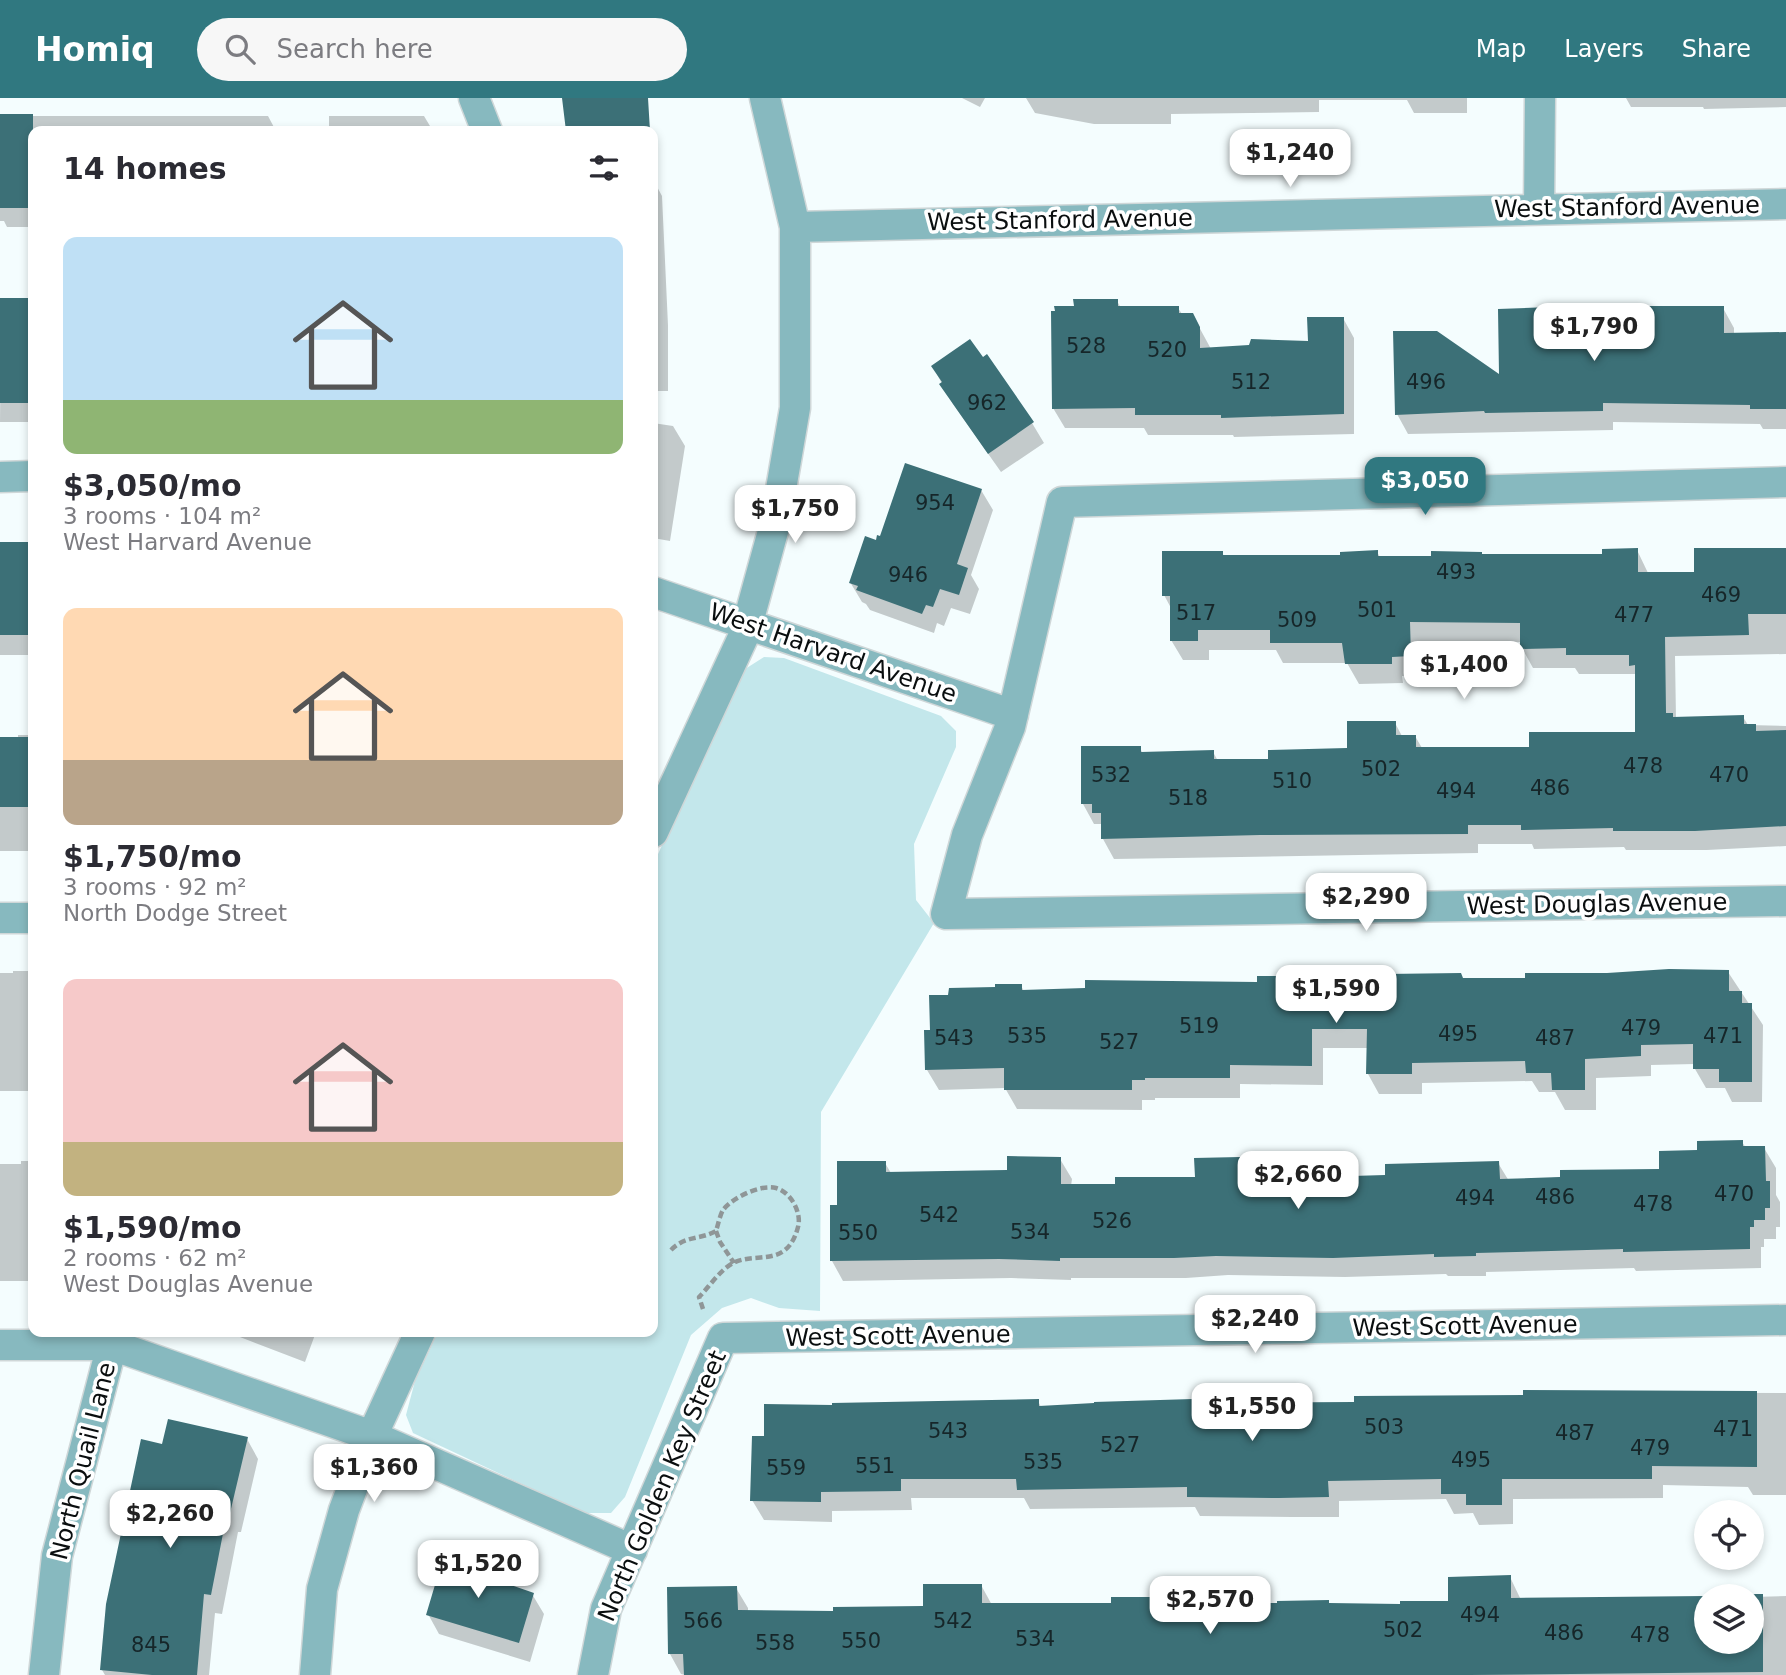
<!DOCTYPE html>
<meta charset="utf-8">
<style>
:root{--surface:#fff;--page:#f7f7f7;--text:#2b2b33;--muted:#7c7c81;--accent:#307880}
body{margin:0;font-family:"DejaVu Sans",sans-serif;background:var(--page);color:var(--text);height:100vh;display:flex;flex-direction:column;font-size:26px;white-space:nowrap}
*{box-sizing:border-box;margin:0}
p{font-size:23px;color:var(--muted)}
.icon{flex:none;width:38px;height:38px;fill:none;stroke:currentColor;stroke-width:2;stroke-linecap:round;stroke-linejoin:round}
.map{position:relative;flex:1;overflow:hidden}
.panel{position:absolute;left:28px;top:28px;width:630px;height:1211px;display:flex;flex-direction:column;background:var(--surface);border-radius:14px;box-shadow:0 4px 10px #0003}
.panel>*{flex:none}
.controls{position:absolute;left:1694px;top:1402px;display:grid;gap:14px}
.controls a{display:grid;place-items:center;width:70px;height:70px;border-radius:50%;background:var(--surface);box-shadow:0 4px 10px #0003;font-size:35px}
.price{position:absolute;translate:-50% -60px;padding:0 16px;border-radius:14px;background:#fff;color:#222;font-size:23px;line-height:46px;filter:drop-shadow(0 2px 4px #0008)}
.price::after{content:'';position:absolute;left:50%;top:42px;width:21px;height:16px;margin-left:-10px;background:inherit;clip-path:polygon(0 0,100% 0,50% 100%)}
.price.current{background:var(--accent);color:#fff}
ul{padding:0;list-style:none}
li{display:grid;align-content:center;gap:14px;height:371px;padding:0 35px}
li span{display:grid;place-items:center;height:217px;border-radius:14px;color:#555}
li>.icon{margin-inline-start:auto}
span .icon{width:126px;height:126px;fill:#fffc;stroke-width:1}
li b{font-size:30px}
h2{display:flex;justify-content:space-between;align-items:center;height:84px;padding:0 35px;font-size:30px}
header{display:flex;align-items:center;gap:42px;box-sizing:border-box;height:98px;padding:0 35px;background:var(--accent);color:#fff}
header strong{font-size:33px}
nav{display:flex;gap:38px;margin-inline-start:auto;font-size:24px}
.search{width:490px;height:63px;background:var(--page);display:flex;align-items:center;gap:18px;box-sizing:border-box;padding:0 24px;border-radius:38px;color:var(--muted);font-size:26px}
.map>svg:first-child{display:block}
.green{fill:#c3e7eb}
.shadow{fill:#0003}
.building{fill:#3c7077}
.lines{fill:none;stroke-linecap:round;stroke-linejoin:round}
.minor-casing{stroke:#cfd7d8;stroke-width:33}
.path{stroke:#8f9697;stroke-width:4.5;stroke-dasharray:7 3.5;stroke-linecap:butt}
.minor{stroke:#87b9bf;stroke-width:30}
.labels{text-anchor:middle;stroke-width:7;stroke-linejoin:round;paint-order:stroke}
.number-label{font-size:21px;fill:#162629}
.street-label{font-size:24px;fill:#0a0e0f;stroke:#fff}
</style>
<header>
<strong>Homiq</strong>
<div class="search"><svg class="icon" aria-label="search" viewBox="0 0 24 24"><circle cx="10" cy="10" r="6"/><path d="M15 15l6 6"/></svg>Search here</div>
<nav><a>Map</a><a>Layers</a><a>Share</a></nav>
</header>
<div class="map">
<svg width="1786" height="1577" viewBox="0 0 1786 1577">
<rect width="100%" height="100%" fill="#f4fdfe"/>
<path class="green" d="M764 559 784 560 941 618 956 633V649L914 746 916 802 934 825 821 1014 820 1213 779 1210 751 1200 722 1210 691 1237 625 1399 611 1415H584L413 1335 406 1317 415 1283 438 1234H653V767L742 573Z"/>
<path class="shadow" d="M962 0H985L980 9Z
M1026 0H1467V15H1414L1407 2H1319V14L1171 16V26H1094L1035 15Z
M1626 0H1786V9L1704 11 1703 9H1631Z
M0 18H268L276 33H33V129H7L4 123H0Z
M329 18H424L433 33H329Z
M653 70 655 85 662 98 668 227V293H653Z
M1 202H33V324H0Z
M1117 203 1121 210H1178L1182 216H1192L1211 251 1309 244 1343 220 1354 240V336L1234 339 1233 337H1148L1144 330H1065L1053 310 1075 210Z
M1723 210 1734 230V237H1786V331H1763L1760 326 1613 324V332L1408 336 1397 316 1501 280Z
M933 269 1032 325 1044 345 1001 374 953 306Z
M653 325 673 328 685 348 670 443 653 440Z
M981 392 993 412 971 477 979 491 970 516 951 510 944 528 937 525 934 535 870 512 866 506 862 504 850 484 877 444Z
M0 445 33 446V557H0Z
M1786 450V556L1675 558 1676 621 1743 619 1748 627 1786 628V748L1707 752H1626L1624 749 1534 751 1532 746H1478V755L1114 761 1103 741 1101 726H1094L1083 706 1140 650 1143 656 1213 654 1218 663H1270L1349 652 1395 625 1402 638H1415L1422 650H1531L1637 636 1636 576H1579L1575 570H1533L1522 550V544L1420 543 1421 578H1402L1403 585 1359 586 1347 565H1283L1276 552H1209V562H1183L1171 542V510L1164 497 1222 455 1225 459H1342L1377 454 1380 459 1604 458 1637 452 1648 475H1696Z
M18 637H33V753H0V641H18Z
M13 873H33V993H0V875H13Z
M1728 874 1763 927 1762 1004H1732L1725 990H1706L1695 971V966L1651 967V978L1596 980V1012H1565L1555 994H1539L1532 983 1422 985V996H1379L1368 976V950H1323V987L1240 986V1000H1155V1002H1142V1012L1017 1011 1005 990 939 992 927 972 932 934 949 898 1021 888 1024 893 1258 885 1283 880 1285 885 1345 886Z
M1742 1044 1746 1050H1764L1776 1070V1097L1780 1104V1129H1776V1141H1764V1149H1761V1170L1636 1173 1634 1170 1486 1174V1178H1448L1446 1176 1345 1179 1228 1177 1186 1180H1071V1182L1011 1180 843 1183 832 1163 839 1109 885 1065 891 1075 1008 1074 1060 1061 1072 1081 1071 1088H1117L1197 1081 1239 1061 1245 1072 1318 1073 1322 1080 1387 1079 1498 1065 1509 1083 1661 1072 1699 1053Z
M21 1063H33V1183H0V1066H21Z
M227 1234H316L305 1264Z
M1524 1294 1786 1295V1397H1753L1748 1389 1663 1387V1400L1513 1401V1426L1479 1427 1473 1415 1454 1416 1446 1401 1339 1403V1419H1292L1200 1418 1195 1409 1030 1411 1024 1400H911L912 1412 832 1413V1424L764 1422 752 1402 765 1339 833 1309 1038 1303 1041 1309 1355 1306 1525 1299Z
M247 1341 258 1361 241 1434H238L222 1516 215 1515 209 1577H105L102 1572 164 1348Z
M475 1462 485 1479 532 1496 544 1516 530 1564 439 1536 428 1516Z
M1510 1479 1521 1502 1706 1499V1544H1752V1499L1786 1498V1577H685L681 1576 670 1556 736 1490 748 1510V1514L835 1515 925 1509 981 1487 992 1507H1113L1158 1501 1166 1513 1329 1506 1402 1508 1450 1505Z"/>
<path class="building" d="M562 0H648L650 33H566Z
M0 16H33V110H0Z
M0 200H33V305H0Z
M1073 201H1118V208H1179V215H1193L1200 229V250L1249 247 1251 241 1308 243 1307 219H1344V316L1221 320V317H1135V310L1052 311 1051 213H1055L1054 208H1074Z
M1577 208H1724V235L1786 234V311H1750V307L1603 305V313L1485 315 1484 313 1395 317 1393 233H1437L1499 276 1498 211Z
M970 241 983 259 987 256 1034 324 988 356 939 286 942 284 931 268Z
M905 365 982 391 957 466 968 470 959 497 940 491 933 509 926 507 922 516 856 492 858 488 849 485 865 438 876 442 877 437 880 438Z
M0 444H33V537H0Z
M1638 450V474H1694V450H1786V516H1748L1749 537 1665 539 1666 615H1673V619L1744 617V626H1756V633L1786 632V728L1695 733H1613V730L1521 732V727H1468V736L1260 737 1101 741V715H1092V706H1081V648H1141V654L1214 652V661H1268V652L1347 650V623H1396V637H1416V649H1529V634H1635V567L1629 568V557H1566V550L1520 551V525L1410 524 1411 558 1392 559V566H1345L1342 545H1270V532H1198V543H1170V498H1162V453H1223V457H1340V454L1378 452V458H1431V453L1482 454V456H1602V451Z
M0 639H33V709H0Z
M1669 871 1729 872V893H1742V905H1752V984H1719V971H1693V946L1641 947V958L1585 961V992H1552L1551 975H1526L1525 963 1412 965V976H1366L1367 931H1312V968L1230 967V980H1145V982H1132V992H1004V970L925 972 924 932H930L929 897H948L949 890 995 889V886H1022V892L1085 890V882L1257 884V878H1284V883L1343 884V874H1386V876L1461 875 1463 880H1525V875H1607Z
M1743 1042V1048H1765L1766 1083H1770V1110H1765V1122H1754V1129H1750V1151L1623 1154V1151L1476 1155V1158L1434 1159V1156L1333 1160 1216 1158 1174 1160H1060V1163L999 1161 830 1163V1107H837V1063H886V1074L1007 1072V1058L1061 1059V1086H1115V1079H1195L1194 1060 1240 1059V1070L1319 1071V1079L1385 1077V1066L1499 1063 1500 1081 1560 1079V1072L1659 1071V1053L1697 1052V1043Z
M1523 1292 1757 1293V1369L1652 1368V1381H1502V1407H1466V1396H1441V1381L1328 1383 1329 1399 1279 1400 1187 1399V1389L1017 1392 1016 1381H901V1393L821 1394V1404L750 1403 752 1338H764V1306L832 1307V1305L1039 1301V1308L1094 1305V1304L1193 1301H1214V1305L1354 1304V1298L1523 1297Z
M168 1321 248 1339 230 1415H227L211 1497 204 1496 197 1577H152L100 1572 106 1506 141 1341 162 1346Z
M446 1450 476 1460 471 1473 534 1495 519 1545 426 1517Z
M1511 1477V1500L1706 1498V1544H1752V1498L1712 1496H1763V1574L1469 1577H684L683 1556H668L667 1489 737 1488 738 1512 833 1513V1509L923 1508V1486H982V1505H1111V1499H1160V1512L1213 1510V1505H1277V1503L1329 1502V1505L1400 1506V1503H1448V1479Z"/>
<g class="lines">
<g class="minor-casing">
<path id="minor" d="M474 0 487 33
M1539 111 1540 0
M795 129 1786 106
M0 379 33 378
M1786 384 1062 404 1010 629 967 737 946 816 1786 803
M653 494 1013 617
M653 734 745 535 775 426 795 310V129L765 0
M0 820H33
M0 1247H112L372 1338 632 1452
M44 1577 57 1458 112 1247 118 1234
M315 1577 322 1491 344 1412 372 1338 420 1234
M593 1577 606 1511 723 1240 1786 1222"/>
</g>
<path class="path" d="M716 1133 720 1144 734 1165
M671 1152C686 1137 700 1142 716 1133 718 1127 720 1117 723 1112 732 1100 760 1086 776 1090 791 1094 802 1115 798 1129 787 1171 757 1153 733 1165 720 1172 709 1189 699 1199L704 1214"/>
<use href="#minor" class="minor"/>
</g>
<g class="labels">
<g class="number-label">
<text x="1086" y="255">528</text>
<text x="1167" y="259">520</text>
<text x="1251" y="291">512</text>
<text x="1426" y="291">496</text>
<text x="987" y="312">962</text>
<text x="935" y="412">954</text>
<text x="1456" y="481">493</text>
<text x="908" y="484">946</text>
<text x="1721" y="504">469</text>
<text x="1377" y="519">501</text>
<text x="1196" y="522">517</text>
<text x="1634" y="524">477</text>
<text x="1297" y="529">509</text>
<text x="1643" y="675">478</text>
<text x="1381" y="678">502</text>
<text x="1111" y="684">532</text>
<text x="1729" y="684">470</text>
<text x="1292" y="690">510</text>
<text x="1550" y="697">486</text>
<text x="1456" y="700">494</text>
<text x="1188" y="707">518</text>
<text x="1199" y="935">519</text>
<text x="1641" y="937">479</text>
<text x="1458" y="943">495</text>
<text x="1027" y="945">535</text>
<text x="1723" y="945">471</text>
<text x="954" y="947">543</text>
<text x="1555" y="947">487</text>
<text x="1119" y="951">527</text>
<text x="1734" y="1103">470</text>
<text x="1555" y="1106">486</text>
<text x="1475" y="1107">494</text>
<text x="1653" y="1113">478</text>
<text x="939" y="1124">542</text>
<text x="1112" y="1130">526</text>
<text x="1030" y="1141">534</text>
<text x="858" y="1142">550</text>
<text x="1384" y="1336">503</text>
<text x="1733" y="1338">471</text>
<text x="948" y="1340">543</text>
<text x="1575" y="1342">487</text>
<text x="1120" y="1354">527</text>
<text x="1650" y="1357">479</text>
<text x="1471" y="1369">495</text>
<text x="1043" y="1371">535</text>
<text x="875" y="1375">551</text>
<text x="786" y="1377">559</text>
<text x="1480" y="1524">494</text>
<text x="703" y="1530">566</text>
<text x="953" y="1530">542</text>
<text x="1403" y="1539">502</text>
<text x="1564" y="1542">486</text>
<text x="1650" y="1544">478</text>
<text x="1035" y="1548">534</text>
<text x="861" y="1550">550</text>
<text x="775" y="1552">558</text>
<text x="151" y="1554">845</text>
</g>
<g class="street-label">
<text transform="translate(1627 109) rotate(-1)" y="8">West Stanford Avenue</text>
<text transform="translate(1060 122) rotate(-1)" y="8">West Stanford Avenue</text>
<text transform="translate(833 555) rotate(19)" y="8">West Harvard Avenue</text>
<text transform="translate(1597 806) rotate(-1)" y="8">West Douglas Avenue</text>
<text transform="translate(1465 1228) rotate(-1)" y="8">West Scott Avenue</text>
<text transform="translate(898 1238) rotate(-1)" y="8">West Scott Avenue</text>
<text transform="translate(83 1363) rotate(-76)" y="8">North Quail Lane</text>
<text transform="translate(662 1388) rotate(-67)" y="8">North Golden Key Street</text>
</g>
</g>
</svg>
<div class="controls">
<a><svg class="icon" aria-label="locate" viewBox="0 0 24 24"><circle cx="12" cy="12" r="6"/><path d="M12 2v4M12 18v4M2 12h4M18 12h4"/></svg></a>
<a><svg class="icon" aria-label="layers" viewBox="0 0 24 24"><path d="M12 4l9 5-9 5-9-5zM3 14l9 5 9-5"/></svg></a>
</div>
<b class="price" style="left:1290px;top:91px">$1,240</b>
<b class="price" style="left:1594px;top:265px">$1,790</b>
<b class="price current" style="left:1425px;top:419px">$3,050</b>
<b class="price" style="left:795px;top:447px">$1,750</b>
<b class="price" style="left:1464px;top:603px">$1,400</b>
<b class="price" style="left:1366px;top:835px">$2,290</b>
<b class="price" style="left:1336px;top:927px">$1,590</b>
<b class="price" style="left:1298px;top:1113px">$2,660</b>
<b class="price" style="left:1255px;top:1257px">$2,240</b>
<b class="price" style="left:1252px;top:1345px">$1,550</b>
<b class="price" style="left:374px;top:1406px">$1,360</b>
<b class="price" style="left:170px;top:1452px">$2,260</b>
<b class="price" style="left:478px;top:1502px">$1,520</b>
<b class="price" style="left:1210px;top:1538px">$2,570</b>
<section class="panel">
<h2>14 homes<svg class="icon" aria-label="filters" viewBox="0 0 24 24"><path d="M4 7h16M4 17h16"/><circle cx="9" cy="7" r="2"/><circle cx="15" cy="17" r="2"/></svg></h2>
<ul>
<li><span style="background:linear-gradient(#bfe0f5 75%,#8fb573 0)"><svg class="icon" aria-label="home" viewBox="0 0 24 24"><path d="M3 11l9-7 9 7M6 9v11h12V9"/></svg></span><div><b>$3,050/mo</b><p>3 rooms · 104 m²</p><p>West Harvard Avenue</p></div></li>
<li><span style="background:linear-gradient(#ffd9b3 70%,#b9a48a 0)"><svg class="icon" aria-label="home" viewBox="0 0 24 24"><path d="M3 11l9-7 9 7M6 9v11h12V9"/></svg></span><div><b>$1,750/mo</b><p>3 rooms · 92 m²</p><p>North Dodge Street</p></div></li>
<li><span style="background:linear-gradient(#f6c9c9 75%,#c2b280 0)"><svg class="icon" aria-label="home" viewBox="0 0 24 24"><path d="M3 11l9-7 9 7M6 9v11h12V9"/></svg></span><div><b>$1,590/mo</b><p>2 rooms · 62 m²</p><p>West Douglas Avenue</p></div></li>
</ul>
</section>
</div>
